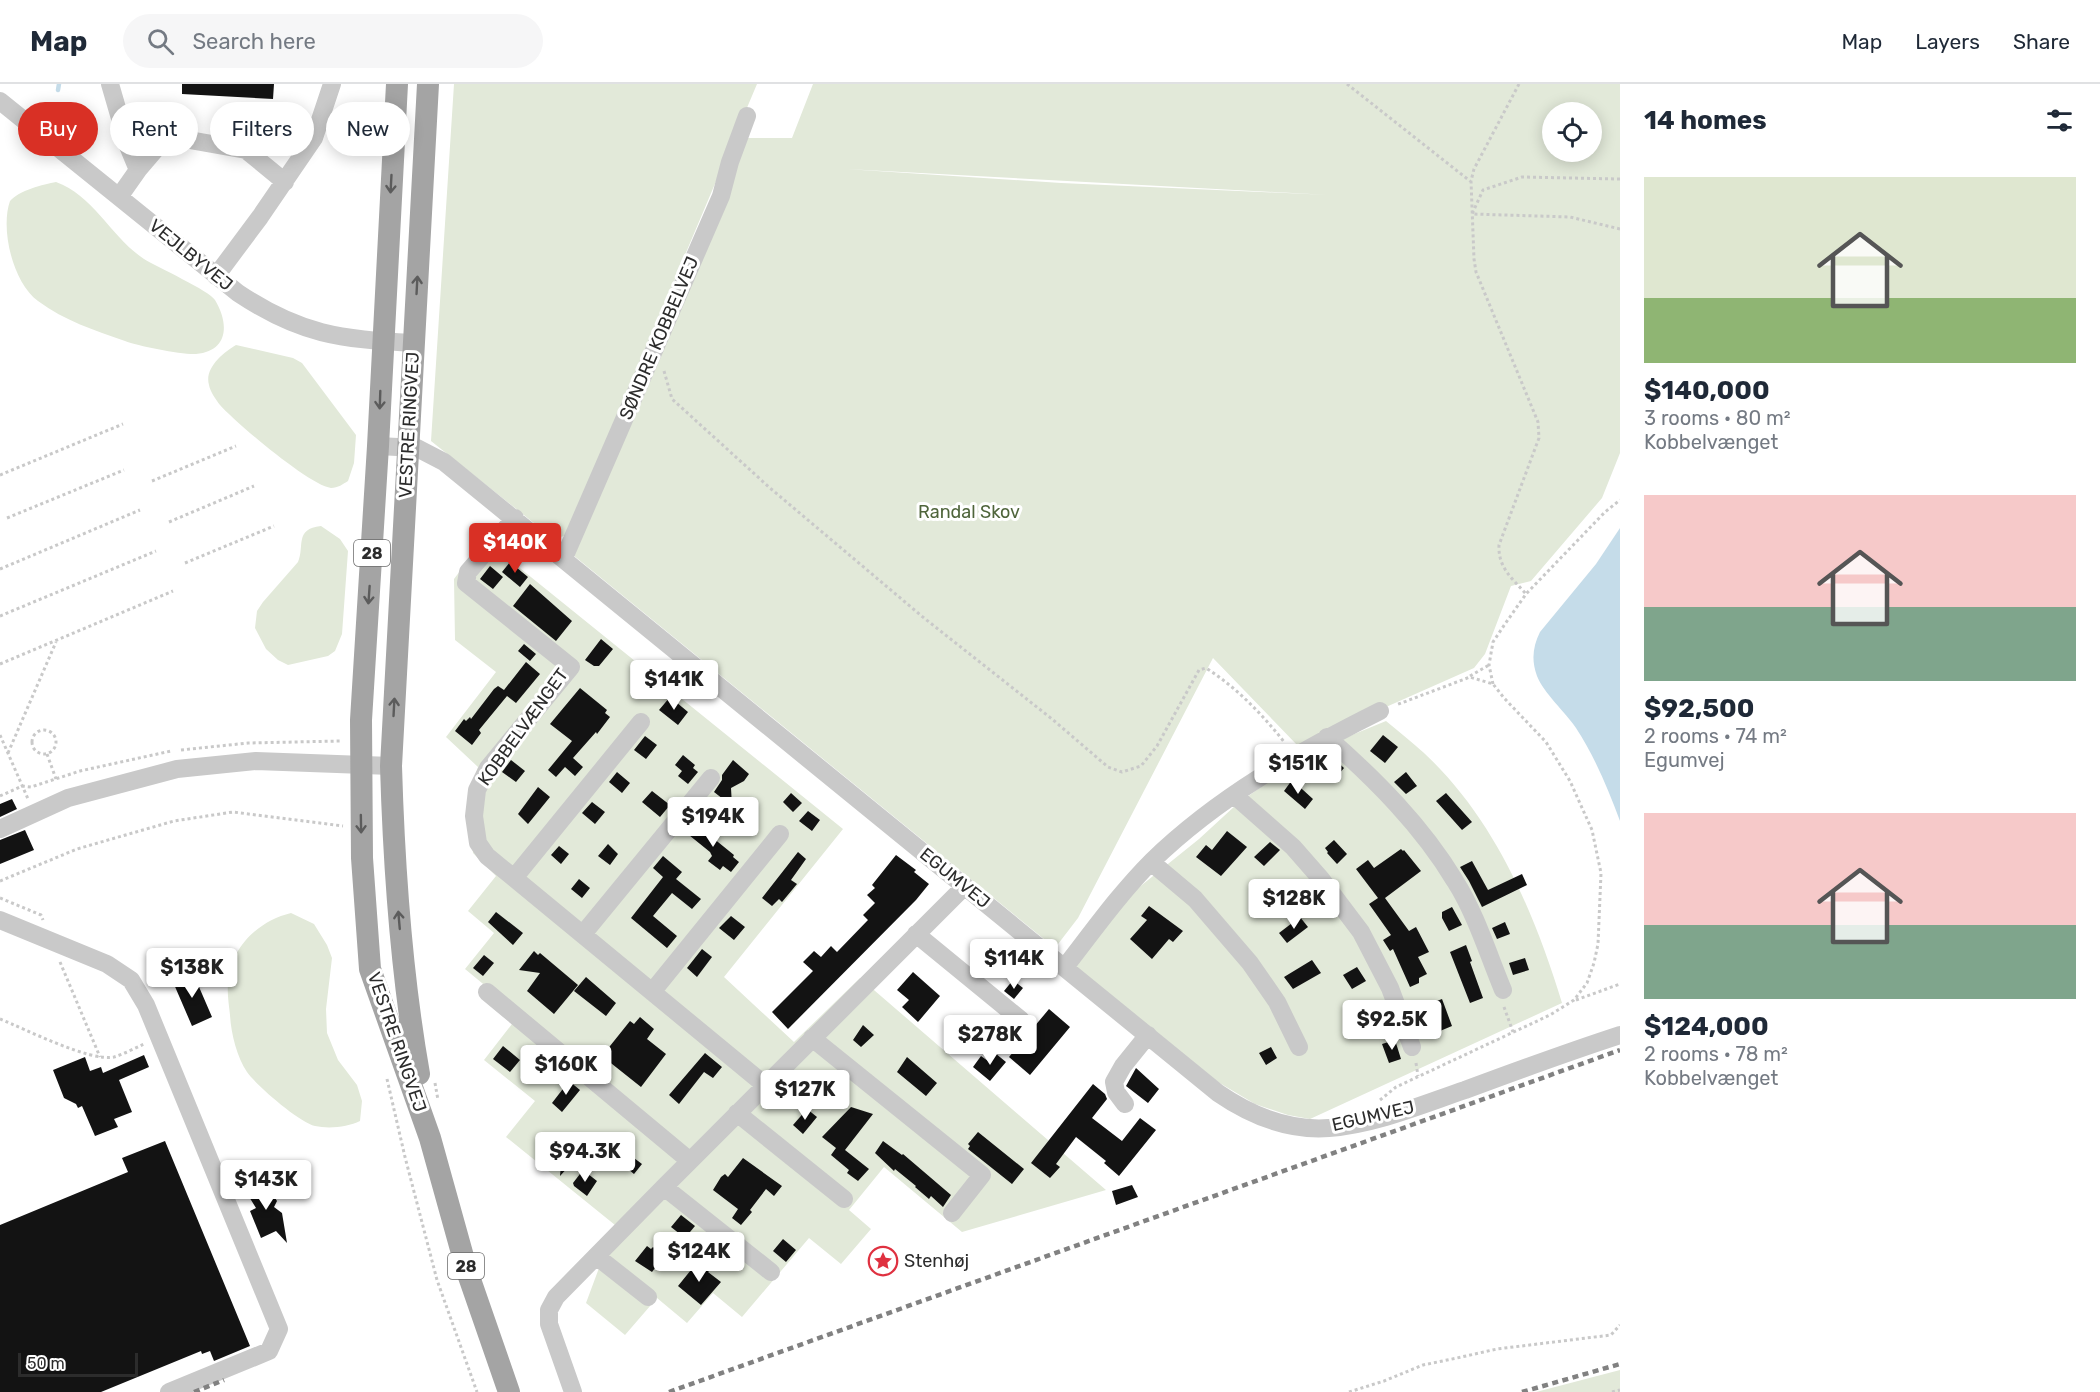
<!DOCTYPE html>
<meta charset="utf-8">
<style>
:root{--surface:#fff;--page:#f6f6f7;--text:#1f2937;--muted:#747a83;--line:#e0e1e3;--accent:#d93025}
body{margin:0;font-family:Rubik,sans-serif;background:var(--page);color:var(--text);height:100vh;display:flex;flex-direction:column;font-size:22px;white-space:nowrap}
*{box-sizing:border-box;margin:0}
p{font-size:20px;color:var(--muted)}
.icon{flex:none;width:33px;height:33px;fill:none;stroke:currentColor;stroke-width:2;stroke-linecap:round;stroke-linejoin:round}
.map{position:relative;flex:1;overflow:hidden}
.panel{display:flex;flex-direction:column;background:var(--surface);width:480px}
.panel>*{flex:none}
.guide{position:absolute;left:18px;top:18px;width:570px;height:54px;display:flex;gap:12px}
.tools{position:absolute;left:1542px;top:18px;display:grid;gap:12px}
.tools a{display:grid;place-items:center;width:60px;height:60px;border-radius:50%;background:var(--surface);box-shadow:0 3px 15px #0003;font-size:30px}
.scale{position:absolute;left:18px;bottom:15px;width:120px;box-sizing:border-box;padding-left:6px;border:3px solid #2c2c2c;border-top:0;font-size:16px;line-height:21px;white-space:nowrap;color:#2c2c2c;-webkit-text-stroke:4px #fff;paint-order:stroke}
.price{position:absolute;translate:-50% -51px;padding:0 14px;border-radius:6px;background:#fff;color:#222;font-size:20px;line-height:39px;filter:drop-shadow(0 2px 3px #0008)}
.price::after{content:'';position:absolute;left:50%;top:36px;width:18px;height:14px;margin-left:-9px;background:inherit;clip-path:polygon(0 0,100% 0,50% 100%)}
.price.on{background:var(--accent);color:#fff}
ul{padding:0;list-style:none}
li{display:grid;align-content:center;gap:12px;height:318px;padding:0 24px}
li span{display:grid;place-items:center;height:186px;border-radius:0px;color:#555}
li>.icon{margin-inline-start:auto}
span .icon{width:108px;height:108px;fill:#fffc;stroke-width:1}
li b{font-size:26px}
h2{display:flex;justify-content:space-between;align-items:center;height:72px;padding:0 24px;font-size:26px}
.chip{padding:0 21px;border-radius:27px;background:var(--surface);box-shadow:0 3px 15px #0003;font-size:21px;line-height:54px}
.chip.on{background:var(--accent);color:#fff}
header{display:flex;align-items:center;gap:36px;box-sizing:border-box;height:84px;padding:0 30px;background:var(--surface);border-bottom:2px solid var(--line)}
header strong{font-size:28px}
nav{display:flex;gap:33px;margin-inline-start:auto;font-size:21px}
.search{width:420px;height:54px;background:var(--page);display:flex;align-items:center;gap:15px;box-sizing:border-box;padding:0 21px;border-radius:33px;color:var(--muted);font-size:22px}
main{display:flex;flex:1;min-height:0}
.map>svg:first-child{display:block}
.green{fill:#e2e9d9;fill-rule:evenodd}
.water{fill:#c5dce9}
.lines{fill:none;stroke-linecap:round;stroke-linejoin:round}
.stream{stroke:#c5dce9;stroke-width:4.5}
.building{fill:#131313}
.path{stroke:#c9c9c9;stroke-width:3;stroke-dasharray:3 3;stroke-linecap:butt}
.minor{stroke:#c9c9c9;stroke-width:18}
.major{stroke:#a4a4a4;stroke-width:22}
.rail{stroke:#818181;stroke-width:4.5;stroke-dasharray:6 4.5;stroke-linecap:butt}
.oneway{stroke:#5c5c5c}
.labels{text-anchor:middle;stroke-width:6;stroke-linejoin:round;paint-order:stroke}
.shield{fill:#fff;stroke:#6b6b6b;stroke-width:1.5}
.shield-label{font-size:16px;font-weight:bold;fill:#2c2c2c}
.street-label{font-size:18px;fill:#2c2c2c;stroke:#fff}
.park-label{font-size:18px;fill:#4f653b;stroke:#fff}
.poi-label{font-size:18px;fill:#2c2c2c;stroke:#fff;text-anchor:start}
</style>
<header>
<strong>Map</strong>
<div class="search"><svg class="icon" aria-label="search" viewBox="0 0 24 24"><circle cx="10" cy="10" r="6"/><path d="M15 15l6 6"/></svg>Search here</div>
<nav><a>Map</a><a>Layers</a><a>Share</a></nav>
</header>
<main>
<div class="map">
<svg width="1620" height="1308" viewBox="0 0 1620 1308">
<rect width="100%" height="100%" fill="#fff"/>
<path class="green" d="M454 0H757L567 451 554 455 431 357Z
M813 0H1620V369L1602 414 1531 497 1511 502 1485 570 1474 584 1298 662 1213 574 1078 834 1055 864 573 471 744 54H792ZM1552 28H1592V68H1552ZM846 85 1329 111 1061 99Z
M56 98C94 112 111 153 144 175 157 183 210 207 215 216 229 239 229 267 196 270 183 271 138 262 125 257 94 246 65 237 38 217 13 199 0 145 10 117 18 107 44 100 56 98Z
M236 261 293 274 302 279 356 351 354 379 348 397C343 400 338 404 331 404 310 402 235 338 220 321 216 316 210 307 209 301 204 284 224 268 236 261Z
M321 442 340 455 348 467 342 550 335 567 328 572 288 581 278 576 266 565 255 544 257 527 263 518 298 478C305 462 294 445 321 442Z
M484 455 843 745 724 893 794 958 860 894 1106 1106 962 1148 884 1083 849 1126 871 1145 841 1180 809 1154 742 1233 713 1209 687 1239 657 1214 625 1251 586 1219 615 1141 506 1053 535 1017 484 976 512 940 481 914 488 904 465 885 494 849 468 827 496 792 473 769 468 713 478 683 446 653 496 588 455 556 454 495Z
M1386 637C1399 648 1412 658 1424 669 1495 735 1534 828 1562 919L1310 1035 1288 1031 1255 1020 1218 998 1075 882 1122 817 1199 755 1236 721 1283 687 1330 660Z
M291 829 314 840 327 861 332 874 326 925 327 949 338 976 357 1001 362 1017 360 1037C348 1043 329 1045 315 1042 299 1038 257 1002 247 988 237 973 231 950 230 931 229 921 227 910 228 899 230 864 258 837 291 829Z
M1620 1286V1308H1536Z"/>
<path class="water" d="M1620 444V737C1608 705 1595 673 1576 644 1566 629 1543 608 1537 592 1531 576 1533 562 1540 548L1596 480Z"/>
<g class="lines">
<path class="stream" d="M58 6 59 0"/>
</g>
<path class="building" d="M182 0H274L273 15 182 10Z
M510 478 528 493 520 503 502 488Z
M490 482 503 493 493 505 480 495Z
M530 500 572 537 556 557 513 522Z
M601 555 613 565 599 582H594L585 576Z
M524 560 536 570 530 577 518 567Z
M526 578 540 590 516 619 507 612 479 646 481 649 472 661 455 647 464 635 466 637 470 633 471 635 494 605 498 602 504 606Z
M580 604 607 626 605 629 610 633 597 650 596 648 573 674 583 683 575 692 565 683 556 693 548 686 572 657 550 640Z
M670 613 688 628 678 641 659 626Z
M1383 651 1398 663 1385 679 1370 667Z
M645 652 657 661 646 675 634 666Z
M1329 670 1344 684 1338 691 1332 686 1327 692 1318 684Z
M683 671 695 681 693 684 698 688 688 700 678 692 682 687 675 681Z
M511 676 525 687 516 698 502 688Z
M733 676 749 690 744 697 731 704 732 722 714 708 722 696V691Z
M617 688 630 699 622 709 609 698Z
M1406 688 1417 702 1406 710 1394 698Z
M1292 696 1313 715 1305 725 1284 707Z
M538 703 550 713 528 740 518 730Z
M652 707 670 721 660 733 642 718Z
M791 709 802 719 793 728 783 718Z
M1446 709 1472 738 1462 746 1436 717Z
M12 715 17 725 0 733V720Z
M592 718 605 728 595 740 582 729Z
M808 727 820 736 812 747 799 737Z
M692 737 734 771 733 773 739 778 731 788 723 782 720 786 708 777 712 772 710 768 684 747Z
M25 746 34 766 0 780V756Z
M1227 747 1247 763 1221 792 1196 773 1206 761 1212 766Z
M1334 756 1347 770 1337 780 1327 769 1328 768 1325 764Z
M1270 758 1280 766 1264 782 1254 773Z
M608 760 618 770 610 781 598 772Z
M559 762 569 770 561 780 551 771Z
M1401 765 1403 767 1404 766 1421 787 1385 814 1409 847 1416 843 1429 868 1418 873 1427 890 1419 894V899L1410 903 1393 865 1390 867 1383 856 1391 851 1369 820 1378 814 1356 785 1368 776 1374 784Z
M798 768 806 775 791 796 797 800 782 818 779 815 772 822 762 814Z
M896 771 916 786 914 788 929 800 916 816 788 945 772 928 813 887 803 878 814 867 821 873 831 862 837 868 868 836 863 831 875 819 867 811 875 804 872 801Z
M663 772 682 788 676 795 701 815 692 825 672 809 653 832 677 852 667 864 631 834 663 793 653 784Z
M1472 777 1488 806 1522 790 1527 801 1482 823 1469 797 1460 783Z
M579 795 590 804 582 814 571 805Z
M1149 822 1183 847 1173 858 1169 855 1152 875 1130 855 1147 836 1141 832Z
M1452 823 1462 841 1449 847 1442 834V828Z
M496 828 523 849 513 861 488 838Z
M731 832 745 843 734 856 719 844Z
M1300 833 1308 843 1287 859 1279 849Z
M1505 838 1510 850 1497 855 1492 844Z
M1466 861 1472 877 1470 878 1483 914 1470 919 1450 868Z
M702 865 712 873 697 893 687 884Z
M534 867 538 871 540 869 578 901 554 930 527 907 540 889 519 886Z
M484 871 494 879 483 892 473 884Z
M1525 874 1529 886 1513 891 1509 879Z
M1312 876 1321 889 1293 905 1284 893Z
M1357 883 1366 897 1352 905 1343 891Z
M913 888 940 912 918 938 902 923 909 916 897 906Z
M193 889 212 933 192 942 173 898Z
M586 893 616 919 606 932 574 907Z
M1013 896 1023 904 1014 915 1004 907Z
M1442 915 1452 942 1440 947 1429 920Z
M1049 925 1070 943 1030 991 1009 973Z
M640 933 654 945 647 955 666 970 641 1003 602 972 630 937 634 940Z
M863 941 874 951 861 963 853 956Z
M1395 956 1401 975 1389 979 1382 960Z
M503 962 520 976 510 988 493 975Z
M1271 963 1277 974 1266 981 1259 969Z
M705 969 722 983 713 994 704 988 679 1020 669 1011Z
M995 969 1006 978 990 997 973 983 981 972 988 977Z
M144 971 149 983 119 996 132 1028 114 1035 118 1043 95 1052 82 1022 78 1024 76 1020 64 1014 53 986 85 973 90 987 101 983 103 989Z
M545 973 557 983 549 992 537 982Z
M907 973 937 999 926 1012 897 988Z
M1136 984 1159 1005 1148 1019 1126 1002Z
M569 997 580 1006 562 1028 552 1019Z
M1093 1000 1105 1010 1107 1015 1092 1034 1122 1057 1140 1034 1156 1046 1119 1092 1104 1079 1106 1077 1076 1053 1056 1080 1060 1083 1050 1094 1031 1079Z
M851 1023 873 1030 845 1066 869 1085 858 1097 847 1089 849 1086 831 1071 836 1064 822 1053Z
M807 1025 817 1033 803 1050 793 1041Z
M978 1048 1024 1085 1012 1100 968 1065 970 1062 968 1060Z
M165 1057 250 1262 214 1277 210 1267 202 1270 201 1267 101 1308H0V1141L128 1088 122 1074Z
M883 1057 902 1071 903 1070 951 1111 943 1123 931 1112 929 1115 915 1103 916 1102 895 1085 894 1087 875 1069Z
M563 1058 568 1063 571 1059 582 1068 560 1092Z
M630 1071 642 1080 634 1090 622 1080Z
M743 1074 782 1102 774 1112 766 1105 750 1126 752 1128 741 1141 732 1134 738 1125 713 1106 721 1093 725 1090 728 1093Z
M583 1086 597 1097 587 1112 574 1102 573 1099Z
M272 1095 270 1106 277 1117 274 1123 282 1129 287 1159 276 1147 261 1154 250 1127 256 1124 243 1103 256 1105Z
M1132 1101 1138 1113 1116 1121 1112 1107Z
M681 1131 695 1142 685 1154 671 1143Z
M783 1155 796 1166 786 1178 773 1167Z
M647 1162 651 1165 653 1163 664 1172 652 1188 635 1177Z
M699 1176 710 1186 708 1188 721 1198 701 1221 678 1202Z"/>
<g class="lines">
<path class="path" d="M1347 0 1470 97
M1519 0 1474 85 1471 97 1474 175 1476 188 1538 338 1539 354 1499 461C1498 484 1512 494 1526 510
M1620 95 1522 93 1483 106 1472 130 1570 133 1620 145
M664 287 672 315 770 404 924 534 1052 635 1108 683 1122 688 1141 682 1157 662 1199 586 1206 584C1237 604 1262 630 1285 659
M0 391 123 340
M152 397 236 362
M7 434 124 386
M169 438 254 402
M185 479 274 442
M0 485 140 426
M0 532 156 467
M0 580 173 507
M1470 592 1489 581
M1493 600 1489 581 1493 558 1505 540 1526 510 1605 428 1620 416
M32 658a12 12 0 1 1 24 0a12 12 0 1 1-24 0Z
M0 651 28 715
M181 666 248 659 341 657
M8 669 56 558
M47 670 56 695
M0 712 22 702 31 703 80 687 171 667
M0 797 77 765 174 737 233 728 343 742
M0 814 41 831 43 836
M60 878 100 973
M1576 916 1620 900
M1504 923 1513 948
M0 935C25 945 90 978 114 973 124 970 135 964 144 960
M1416 979 1418 992
M387 995 405 1073 437 1196 477 1308
M435 999 438 1016
M1380 1016 1396 1003 1550 931 1574 916 1587 899 1594 879 1598 860 1601 789 1592 746 1570 697 1546 658 1504 614 1493 600 1470 593 1396 621
M1349 1308 1384 1297 1423 1281 1457 1274 1497 1265 1611 1251 1620 1241
M1612 1308 1620 1306"/>
<path class="minor" d="M110 0 128 62 138 86 119 113
M0 17 238 209C301 251 340 255 413 259
M138 86 167 52 246 66 285 98
M216 192 260 133 314 54 332 0
M378 362 417 364 444 378 1218 1009C1250 1031 1289 1047 1329 1044 1376 1040 1421 1021 1465 1006 1516 987 1568 968 1620 951
M564 474 721 112 730 78 747 32
M641 638 514 794 765 1001
M1327 653C1375 695 1422 742 1455 797 1476 830 1488 870 1503 906
M1234 711 1293 763 1321 795 1361 848 1390 904 1412 963
M0 745 68 714 177 685 256 677 391 682
M1151 778 1195 815 1250 879 1277 918 1299 963
M514 794 487 772 478 759 474 732 477 706 488 684 571 583 466 499 468 488 515 434
M0 836 107 880 131 896 146 921 279 1245 269 1267 169 1308
M583 850 711 694
M916 850 1021 936
M1065 883C1093 847 1120 809 1152 777 1218 713 1298 668 1380 627
M487 908 690 1077
M652 908 780 750
M812 954 982 1091 952 1129
M1125 1020 1116 1008 1114 998 1123 982 1148 951
M737 1029 844 1115
M664 1103 771 1188
M596 1172 648 1213
M573 1308 549 1240V1226L556 1213 664 1103 965 802"/>
<path class="major" d="M397 0 378 362 361 636 362 774 370 885 430 1054 467 1187 509 1308
M419 990C401 888 394 785 391 682L428 0"/>
<path class="rail" d="M194 1308 224 1296
M669 1308 1620 966
M1522 1308 1620 1280"/>
</g>
<defs><path id="oneway-shaft" d="M-6 0H5M1.5-3L5.5 0L1.5 3" fill="none" stroke-width="1.6" stroke-linecap="round" stroke-linejoin="round" transform="scale(1.5)"/></defs>
<g class="oneway">
<use href="#oneway-shaft" transform="translate(391 100) rotate(93)"/>
<use href="#oneway-shaft" transform="translate(417 201) rotate(-87)"/>
<use href="#oneway-shaft" transform="translate(380 316) rotate(92)"/>
<use href="#oneway-shaft" transform="translate(369 511) rotate(94)"/>
<use href="#oneway-shaft" transform="translate(394 623) rotate(-87)"/>
<use href="#oneway-shaft" transform="translate(361 740) rotate(89)"/>
<use href="#oneway-shaft" transform="translate(399 836) rotate(-95)"/>
</g>
<defs>
<g id="sight-ring" transform="scale(1.5)"><circle r="9.5" fill="#fff" stroke="#df3140" stroke-width="1.5"/><path d="M0-6L1.8-2.2L6-1.7L2.9 1.2L3.7 5.4L0 3.3L-3.7 5.4L-2.9 1.2L-6-1.7L-1.8-2.2Z" fill="#df3140"/></g>
</defs>
<g fill-rule="evenodd">
<use href="#sight-ring" x="883" y="1177"/>
</g>
<g class="labels">
<g class="shield">
<rect x="354" y="456" width="36" height="26" rx="4.5"/>
<rect x="448" y="1169" width="36" height="26" rx="4.5"/>
</g>
<g class="shield-label">
<text x="372" y="475">28</text>
<text x="466" y="1188">28</text>
</g>
<g class="street-label">
<text transform="translate(191 171) rotate(39)" y="6">VEJLBYVEJ</text>
<text transform="translate(659 254) rotate(-67)" y="6">SØNDRE KOBBELVEJ</text>
<text transform="translate(409 341) rotate(-87)" y="6">VESTRE RINGVEJ</text>
<text transform="translate(523 643) rotate(-54)" y="6">KOBBELVÆNGET</text>
<text transform="translate(955 794) rotate(39)" y="6">EGUMVEJ</text>
<text transform="translate(397 958) rotate(71)" y="6">VESTRE RINGVEJ</text>
<text transform="translate(1373 1032) rotate(-13)" y="6">EGUMVEJ</text>
</g>
<g class="park-label">
<text x="969" y="434">Randal Skov</text>
</g>
<g class="poi-label">
<text x="904" y="1183">Stenhøj</text>
</g>
</g>
</svg>
<div class="tools">
<a><svg class="icon" aria-label="locate" viewBox="0 0 24 24"><circle cx="12" cy="12" r="6"/><path d="M12 2v4M12 18v4M2 12h4M18 12h4"/></svg></a>
</div>
<div class="scale">50 m</div>
<b class="price on" style="left:515px;top:490px">$140K</b>
<b class="price" style="left:674px;top:627px">$141K</b>
<b class="price" style="left:1298px;top:711px">$151K</b>
<b class="price" style="left:713px;top:764px">$194K</b>
<b class="price" style="left:1294px;top:846px">$128K</b>
<b class="price" style="left:1014px;top:906px">$114K</b>
<b class="price" style="left:192px;top:915px">$138K</b>
<b class="price" style="left:1392px;top:967px">$92.5K</b>
<b class="price" style="left:990px;top:982px">$278K</b>
<b class="price" style="left:566px;top:1012px">$160K</b>
<b class="price" style="left:805px;top:1037px">$127K</b>
<b class="price" style="left:585px;top:1099px">$94.3K</b>
<b class="price" style="left:266px;top:1127px">$143K</b>
<b class="price" style="left:699px;top:1199px">$124K</b>
<div class="guide">
<a class="chip on">Buy</a>
<a class="chip">Rent</a>
<a class="chip">Filters</a>
<a class="chip">New</a>
</div>
</div>
<section class="panel">
<h2>14 homes<svg class="icon" aria-label="filters" viewBox="0 0 24 24"><path d="M4 7h16M4 17h16"/><circle cx="9" cy="7" r="2"/><circle cx="15" cy="17" r="2"/></svg></h2>
<ul>
<li><span style="background:linear-gradient(#dfe7d0 65%,#8fb573 0)"><svg class="icon" aria-label="home" viewBox="0 0 24 24"><path d="M3 11l9-7 9 7M6 9v11h12V9"/></svg></span><div><b>$140,000</b><p>3 rooms · 80 m²</p><p>Kobbelvænget</p></div></li>
<li><span style="background:linear-gradient(#f6c9c9 60%,#7fa58c 0)"><svg class="icon" aria-label="home" viewBox="0 0 24 24"><path d="M3 11l9-7 9 7M6 9v11h12V9"/></svg></span><div><b>$92,500</b><p>2 rooms · 74 m²</p><p>Egumvej</p></div></li>
<li><span style="background:linear-gradient(#f6c9c9 60%,#7fa58c 0)"><svg class="icon" aria-label="home" viewBox="0 0 24 24"><path d="M3 11l9-7 9 7M6 9v11h12V9"/></svg></span><div><b>$124,000</b><p>2 rooms · 78 m²</p><p>Kobbelvænget</p></div></li>
</ul>
</section>
</main>
